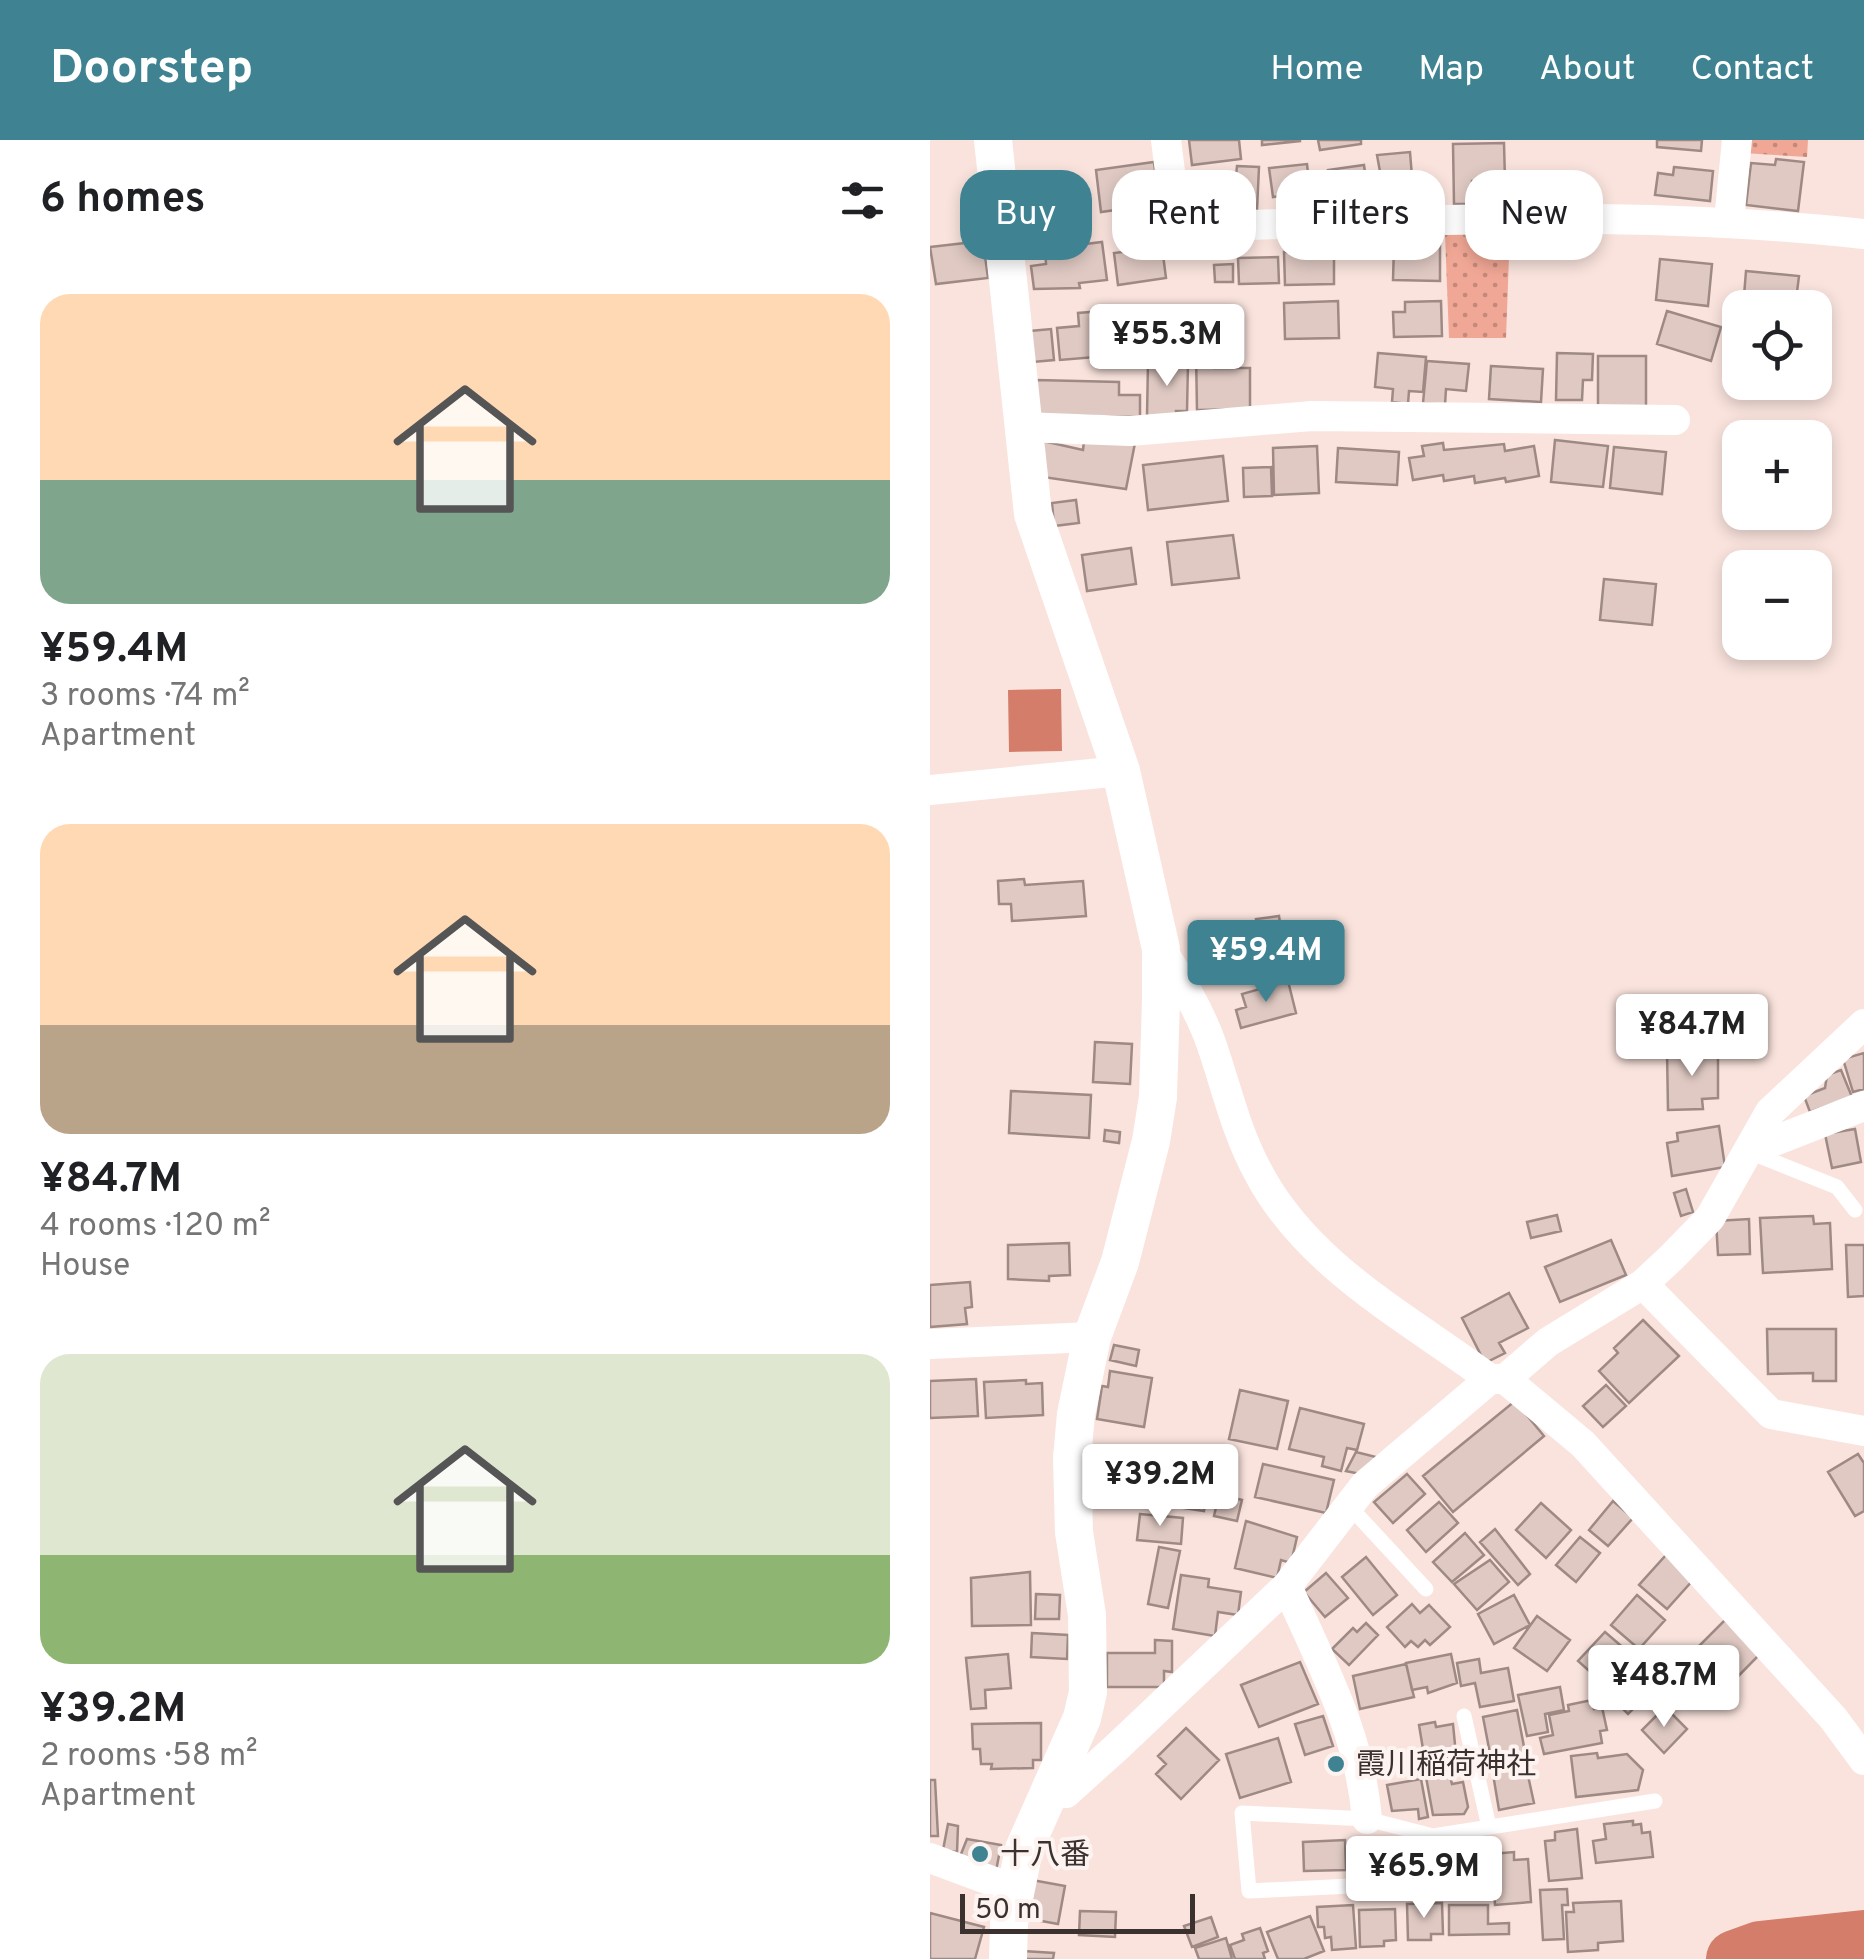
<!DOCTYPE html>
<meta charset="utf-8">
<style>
:root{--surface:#fff;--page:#f6f6f6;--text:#202124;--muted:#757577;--accent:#3f8392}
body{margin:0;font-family:Overpass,"Noto Sans JP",sans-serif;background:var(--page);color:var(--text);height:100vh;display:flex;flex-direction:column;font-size:38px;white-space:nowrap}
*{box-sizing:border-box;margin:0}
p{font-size:32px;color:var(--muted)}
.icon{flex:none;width:55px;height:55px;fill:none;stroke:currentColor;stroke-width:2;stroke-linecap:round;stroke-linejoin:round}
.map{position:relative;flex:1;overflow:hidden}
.drawer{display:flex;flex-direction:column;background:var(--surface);width:930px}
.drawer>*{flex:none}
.banner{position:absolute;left:30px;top:30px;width:752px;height:90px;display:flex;gap:20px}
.fabs{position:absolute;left:792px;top:150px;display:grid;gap:20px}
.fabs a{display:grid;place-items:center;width:110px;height:110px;border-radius:20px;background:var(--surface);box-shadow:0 5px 15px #0003;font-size:50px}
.scale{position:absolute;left:30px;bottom:25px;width:235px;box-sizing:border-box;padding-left:10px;border:5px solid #3b3230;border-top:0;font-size:28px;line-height:35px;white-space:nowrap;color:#3b3230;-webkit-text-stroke:8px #fdf3f1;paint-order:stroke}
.price{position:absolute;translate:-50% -85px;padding:0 22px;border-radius:10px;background:#fff;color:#222;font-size:32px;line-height:65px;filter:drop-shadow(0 2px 5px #0008)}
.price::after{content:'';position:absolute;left:50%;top:60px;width:30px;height:22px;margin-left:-15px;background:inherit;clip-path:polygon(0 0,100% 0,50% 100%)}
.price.selected{background:var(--accent);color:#fff}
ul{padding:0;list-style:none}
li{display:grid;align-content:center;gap:20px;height:530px;padding:0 40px}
li span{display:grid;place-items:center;height:310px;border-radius:30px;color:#555}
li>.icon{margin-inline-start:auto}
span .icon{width:180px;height:180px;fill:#fffc;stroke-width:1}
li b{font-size:42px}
h2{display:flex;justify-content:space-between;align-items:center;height:120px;padding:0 40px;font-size:42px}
.tag{padding:0 35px;border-radius:30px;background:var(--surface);box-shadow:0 5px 15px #0003;font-size:35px;line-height:90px}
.tag.selected{background:var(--accent);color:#fff}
header{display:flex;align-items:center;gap:60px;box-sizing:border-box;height:140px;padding:0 50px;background:var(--accent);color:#fff}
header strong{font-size:48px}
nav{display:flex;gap:55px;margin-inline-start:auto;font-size:35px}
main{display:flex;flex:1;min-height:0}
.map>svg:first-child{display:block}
.grass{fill:url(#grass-dots)}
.water{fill:#d37d6a}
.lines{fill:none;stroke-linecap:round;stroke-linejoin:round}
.river{stroke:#d37d6a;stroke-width:58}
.building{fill:#e0c9c3;stroke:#9e8984;stroke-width:2.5}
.service{stroke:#fff;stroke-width:15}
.minor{stroke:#fff;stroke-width:30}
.tertiary{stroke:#fff;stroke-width:38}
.poi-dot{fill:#3f8392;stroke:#fdf3f1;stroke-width:4}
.labels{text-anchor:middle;stroke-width:8;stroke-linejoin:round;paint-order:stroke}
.poi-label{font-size:30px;fill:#3b3230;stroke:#fdf3f1;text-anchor:start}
</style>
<header>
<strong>Doorstep</strong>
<nav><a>Home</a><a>Map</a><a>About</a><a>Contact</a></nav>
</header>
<main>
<section class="drawer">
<h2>6 homes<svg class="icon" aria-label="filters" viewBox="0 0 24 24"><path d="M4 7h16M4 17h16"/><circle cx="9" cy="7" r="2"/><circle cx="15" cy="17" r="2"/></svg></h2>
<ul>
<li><span style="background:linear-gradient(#ffd9b3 60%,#7fa58c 0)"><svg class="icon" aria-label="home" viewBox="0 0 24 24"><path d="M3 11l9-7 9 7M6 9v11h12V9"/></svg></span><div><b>¥59.4M</b><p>3 rooms · 74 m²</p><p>Apartment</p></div></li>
<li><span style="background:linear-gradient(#ffd9b3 65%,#b9a48a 0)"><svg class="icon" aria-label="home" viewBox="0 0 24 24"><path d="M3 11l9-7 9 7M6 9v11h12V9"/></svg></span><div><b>¥84.7M</b><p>4 rooms · 120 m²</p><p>House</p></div></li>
<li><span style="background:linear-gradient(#dfe7d0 65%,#8fb573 0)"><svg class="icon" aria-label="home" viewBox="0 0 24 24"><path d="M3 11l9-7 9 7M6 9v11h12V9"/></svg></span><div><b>¥39.2M</b><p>2 rooms · 58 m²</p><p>Apartment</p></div></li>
</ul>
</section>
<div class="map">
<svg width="934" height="1819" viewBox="0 0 934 1819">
<defs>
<pattern id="grass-dots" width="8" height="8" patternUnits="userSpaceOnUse" patternTransform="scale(2.5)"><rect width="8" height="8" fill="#f1a795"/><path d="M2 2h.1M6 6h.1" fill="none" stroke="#c4897a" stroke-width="1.8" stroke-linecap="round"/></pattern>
</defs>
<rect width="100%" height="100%" fill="#fae3dd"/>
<path class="grass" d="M814 0H878L877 17 812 13Z
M580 90 576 198H519L515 94Z"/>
<path class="water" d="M131 549 132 611 79 612 78 550Z"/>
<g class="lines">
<path class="river" d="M805 1819 830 1810 934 1799"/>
</g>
<path class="building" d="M259 0H309L311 19 262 25Z
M332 0H370V1L332 5Z
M388 0H431V4L390 10Z
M727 0H772L771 11 727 7Z
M574 3 575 41H542V64H524L523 4Z
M480 12 484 62 456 65 447 15Z
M846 19 874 22 868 71 816 65 821 23 845 25Z
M224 22 229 64 171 72 166 30Z
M377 24 380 52 343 57 339 28Z
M434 25 439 62 403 67 398 30Z
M307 26 329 27 327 70 272 67 274 35 306 36Z
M744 27 783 31 780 61 725 55 728 33 743 35Z
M476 98 510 99V141L463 140 464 105H475Z
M53 101 58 138 6 144 0 107Z
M172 102 177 140 149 143 150 148 104 149 101 126 116 124 115 109Z
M232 107 236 138 188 145 184 113Z
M354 112H404V144L355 145Z
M348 117 349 143 309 144 308 118Z
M730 119 782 124 778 166 726 160Z
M303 124V142H285L284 125Z
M816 131 869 136 865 168H813Z
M408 161 409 198 355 199 354 163Z
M511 161 512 196 464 197 463 172H475V162Z
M185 170 189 215 130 220 127 188 149 186 148 173Z
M737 171 791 187 781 221 727 204Z
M805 185 810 186 809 233 795 230Z
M121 189 124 220 103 222 100 191Z
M266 213H283L284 228H320V269L267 270Z
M448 213 496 217 493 252 479 251 478 264 462 262 463 249 445 247Z
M627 213 663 214 662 240H653L652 260H626Z
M668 216H716V267H668Z
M497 221 539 224 536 251 516 249 515 265 493 263Z
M218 222 258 223 257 271H246V277L217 276Z
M561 226 613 229 611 262 559 259Z
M106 240 189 242V255H210V277L105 275Z
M625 300 678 306 673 347 621 342Z
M113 301 153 310 154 301 205 303 196 349 113 337Z
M513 303 514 310 574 304 575 311 604 306 609 336 576 342 575 338 545 343 544 336 514 341 513 335 483 340 479 318 494 316 492 306Z
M387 306 389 353 344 355 343 308Z
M684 307 736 312 732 354 680 348Z
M408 308 469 312 467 345 406 342Z
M293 316 298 361 218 370 213 325Z
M341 327 342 356 314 357 313 328Z
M146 360 149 383 124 386 122 363Z
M303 395 309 438 242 445 237 402Z
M201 408 206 444 157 451 152 415Z
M674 439 726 444 722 485 670 480Z
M94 739 95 745 153 741 156 776 82 781 81 764H69L68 741Z
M349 776 353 803 330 806 326 779Z
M358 841 366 873 311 888 306 870 316 867 312 854Z
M165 902 202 904 200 944 163 942Z
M737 911H788V958L772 959 773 969 738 970Z
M934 913V949L923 952 913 919Z
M911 930 922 957 880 972 874 956 895 948 897 935Z
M81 951 161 955 159 998 79 993Z
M789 986 795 1027 742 1036 737 1003 748 1001 747 993Z
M925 989 931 1022 902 1028 895 994Z
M175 990 190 992 189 1003 174 1001Z
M756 1049 763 1072 751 1076 744 1053Z
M627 1075 631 1091 601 1098 597 1082Z
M883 1076 884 1084 900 1083 902 1129 833 1133 830 1078Z
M819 1079 820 1114 788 1115 786 1081Z
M681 1100 696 1135 630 1162 615 1127Z
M139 1103 140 1135 119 1136V1141L78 1139V1105Z
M916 1105H934V1156L918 1157Z
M40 1142 42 1167 35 1168 37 1184 0 1187V1145Z
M579 1153 598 1188 569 1203 575 1213 555 1223 532 1178Z
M713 1180 749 1216 699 1263 669 1231 688 1213 684 1208Z
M837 1189H906V1241H883V1233L838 1234Z
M184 1205 209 1210 206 1226 180 1220Z
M180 1231 222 1238 214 1287 167 1279 172 1246 178 1247Z
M46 1239 48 1276 0 1278V1241Z
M96 1240V1244L112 1243 113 1275 56 1278 54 1242Z
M676 1245 696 1266 673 1287 653 1266Z
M310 1250 358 1261 347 1309 299 1299Z
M585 1261 614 1296 523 1372 493 1336Z
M370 1268 434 1284 427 1310 417 1308 411 1331 392 1326 394 1317 359 1309Z
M426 1312 450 1318 430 1334 416 1331Z
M928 1314 934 1323V1371L925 1376 898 1332Z
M259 1320 281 1324 274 1371 221 1363 226 1322 258 1326Z
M176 1323 221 1330 216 1366 171 1359Z
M333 1324 404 1340 396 1373 325 1357Z
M477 1334 495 1354 463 1383 444 1362Z
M289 1354 312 1360 307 1381 284 1376Z
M683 1361 703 1378 678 1406 659 1390Z
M509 1362 528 1383 496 1412 477 1390Z
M611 1363 641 1390 616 1418 586 1390Z
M210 1374 253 1378 251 1404 207 1400Z
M316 1381 367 1397 361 1423 351 1420 347 1438 305 1428Z
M565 1389 600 1434 588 1445 550 1402Z
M535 1393 554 1415 522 1442 503 1422Z
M650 1397 670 1413 646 1442 626 1425Z
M229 1407 250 1411 238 1468 218 1464Z
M736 1415 763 1440 737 1469 709 1445Z
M436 1417 467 1455 443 1475 412 1437Z
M560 1420 579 1442 547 1470 524 1444Z
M100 1432 101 1485 42 1486 41 1438Z
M396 1433 418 1458 395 1477 374 1452Z
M251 1435 279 1439 278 1447 311 1452 308 1475 288 1472 285 1496 243 1489Z
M106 1454 130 1455 129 1479H105Z
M584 1455 600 1485 564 1504 548 1474Z
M707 1455 735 1480 709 1509 681 1485Z
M482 1464 490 1473 499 1465 520 1487 500 1505 495 1500 488 1507 481 1501 475 1507 457 1487Z
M607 1476 640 1500 617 1531 584 1508Z
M795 1480 830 1514 780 1565 745 1530Z
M436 1483 448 1495 419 1525 402 1509 423 1488 427 1492Z
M675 1492 703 1516 676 1546 648 1521Z
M102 1493 138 1495 137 1519 101 1517Z
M225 1500 242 1501V1532L234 1531V1547H177V1513H225Z
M78 1514 81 1548 55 1550 56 1568 41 1569 36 1518Z
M521 1514 527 1543 498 1553 497 1547 482 1550 476 1523Z
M549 1519 551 1533 578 1528 584 1561 550 1567 545 1543 531 1546 527 1523Z
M709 1521 730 1542 698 1574 677 1553Z
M370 1522 388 1564 329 1587 311 1545Z
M476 1524 484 1557 430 1569 423 1536Z
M630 1547 634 1570 615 1574 618 1592 597 1596 588 1555Z
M662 1560 664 1569 672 1567 677 1590 670 1591 672 1603 614 1614 610 1598 623 1595 619 1575 639 1571 638 1565Z
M735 1567 757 1589 734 1613 712 1590Z
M587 1570 595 1612 561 1619 553 1577Z
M393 1576 403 1606 375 1615 365 1584Z
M505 1582 506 1587 523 1584 526 1615 495 1621 489 1585Z
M111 1583V1620H103V1628L61 1629 62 1624H51L50 1609H43L42 1584Z
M256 1588 289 1620 251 1659 226 1634 236 1624 228 1616Z
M348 1598 361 1642 310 1658 296 1614Z
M667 1613 668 1618 697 1614 713 1630 708 1650 646 1657 641 1616Z
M595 1622 604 1663 569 1670 562 1628Z
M519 1633 522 1644 533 1642 538 1667 534 1674 503 1675 496 1637Z
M491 1639 498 1677 489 1679 488 1669 462 1671 457 1645Z
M0 1640H5L8 1696H0Z
M703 1681V1685L711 1684 712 1693 720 1692 723 1717 666 1723 663 1701 676 1699 674 1684Z
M18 1684 28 1686 27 1712 13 1710Z
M647 1689 652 1738 619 1741 615 1701 625 1700V1692Z
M37 1699 71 1705 66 1731 27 1724Z
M468 1699 469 1728 427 1730 426 1701Z
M415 1700 416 1730 374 1731 373 1702Z
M554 1710 557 1747 517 1750 515 1713Z
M584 1712V1720L598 1719 601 1762 565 1765 561 1714Z
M102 1740 135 1746 128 1784 95 1778Z
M637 1749 638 1765H632L634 1799 613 1800 610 1750Z
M691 1761 693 1801 668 1803V1810L638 1812 636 1772H644L643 1763Z
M512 1763 513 1794H501V1800H478L477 1764Z
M423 1765 426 1808 402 1810 401 1797 395 1798 394 1787H388L387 1767Z
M519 1765H558V1784L579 1783V1794L519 1795Z
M465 1769 466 1800 454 1801V1806L430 1807 429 1770Z
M150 1771 186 1772 185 1797 149 1795Z
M0 1773 54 1787 45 1819H0Z
M380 1776 394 1811 374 1819H348L337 1792Z
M281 1777 288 1797 262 1807 254 1786Z
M330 1788 338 1811 333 1813 335 1819H305L300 1805 314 1800 312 1794Z
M296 1798 302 1819H269L265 1808Z
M93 1811 124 1813 123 1819H93Z"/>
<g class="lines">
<path class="service" d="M822 1013 907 1047 925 1070
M420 1367 496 1449
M534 1576 559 1687
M503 1696 502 1742 319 1751 312 1673 437 1679 503 1696 725 1661"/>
<path class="minor" d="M236 0 247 87C476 81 706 69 934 94
M799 81 807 0
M92 287 200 291 382 276 745 280
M0 650 191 631
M231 809C250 839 269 869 281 903 296 946 306 992 328 1032 377 1126 478 1178 560 1239H575L653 1304 903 1578 934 1620
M819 1011 934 966
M713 1144 841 1274 934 1291
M0 1204 162 1197
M575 1239 618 1202 713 1144 741 1118 780 1078 840 972 934 884
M357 1446C391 1524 430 1593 437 1679
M119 1654 136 1653 187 1607 357 1446 435 1345 560 1239
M0 1718 86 1750"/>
<path class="tertiary" d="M63 0 103 374 191 631 231 809V860L228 957 221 1001 190 1122 162 1197 146 1274 142 1318 144 1392 157 1475 158 1552 152 1578 94 1709 79 1783 78 1819"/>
</g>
<g class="poi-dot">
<circle cx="406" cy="1624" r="10"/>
<circle cx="50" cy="1714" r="10"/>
</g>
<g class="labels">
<g class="poi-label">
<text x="426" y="1634">霞川稲荷神社</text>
<text x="70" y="1724">十八番</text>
</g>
</g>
</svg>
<div class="fabs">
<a><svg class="icon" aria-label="locate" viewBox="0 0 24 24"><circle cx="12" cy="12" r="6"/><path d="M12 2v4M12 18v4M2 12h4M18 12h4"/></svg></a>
<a>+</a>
<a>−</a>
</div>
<div class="scale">50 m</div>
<b class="price" style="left:237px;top:249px">¥55.3M</b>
<b class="price selected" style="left:336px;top:865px">¥59.4M</b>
<b class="price" style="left:762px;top:939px">¥84.7M</b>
<b class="price" style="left:230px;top:1389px">¥39.2M</b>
<b class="price" style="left:734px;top:1590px">¥48.7M</b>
<b class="price" style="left:494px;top:1781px">¥65.9M</b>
<div class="banner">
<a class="tag selected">Buy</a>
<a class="tag">Rent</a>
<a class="tag">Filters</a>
<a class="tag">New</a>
</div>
</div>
</main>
